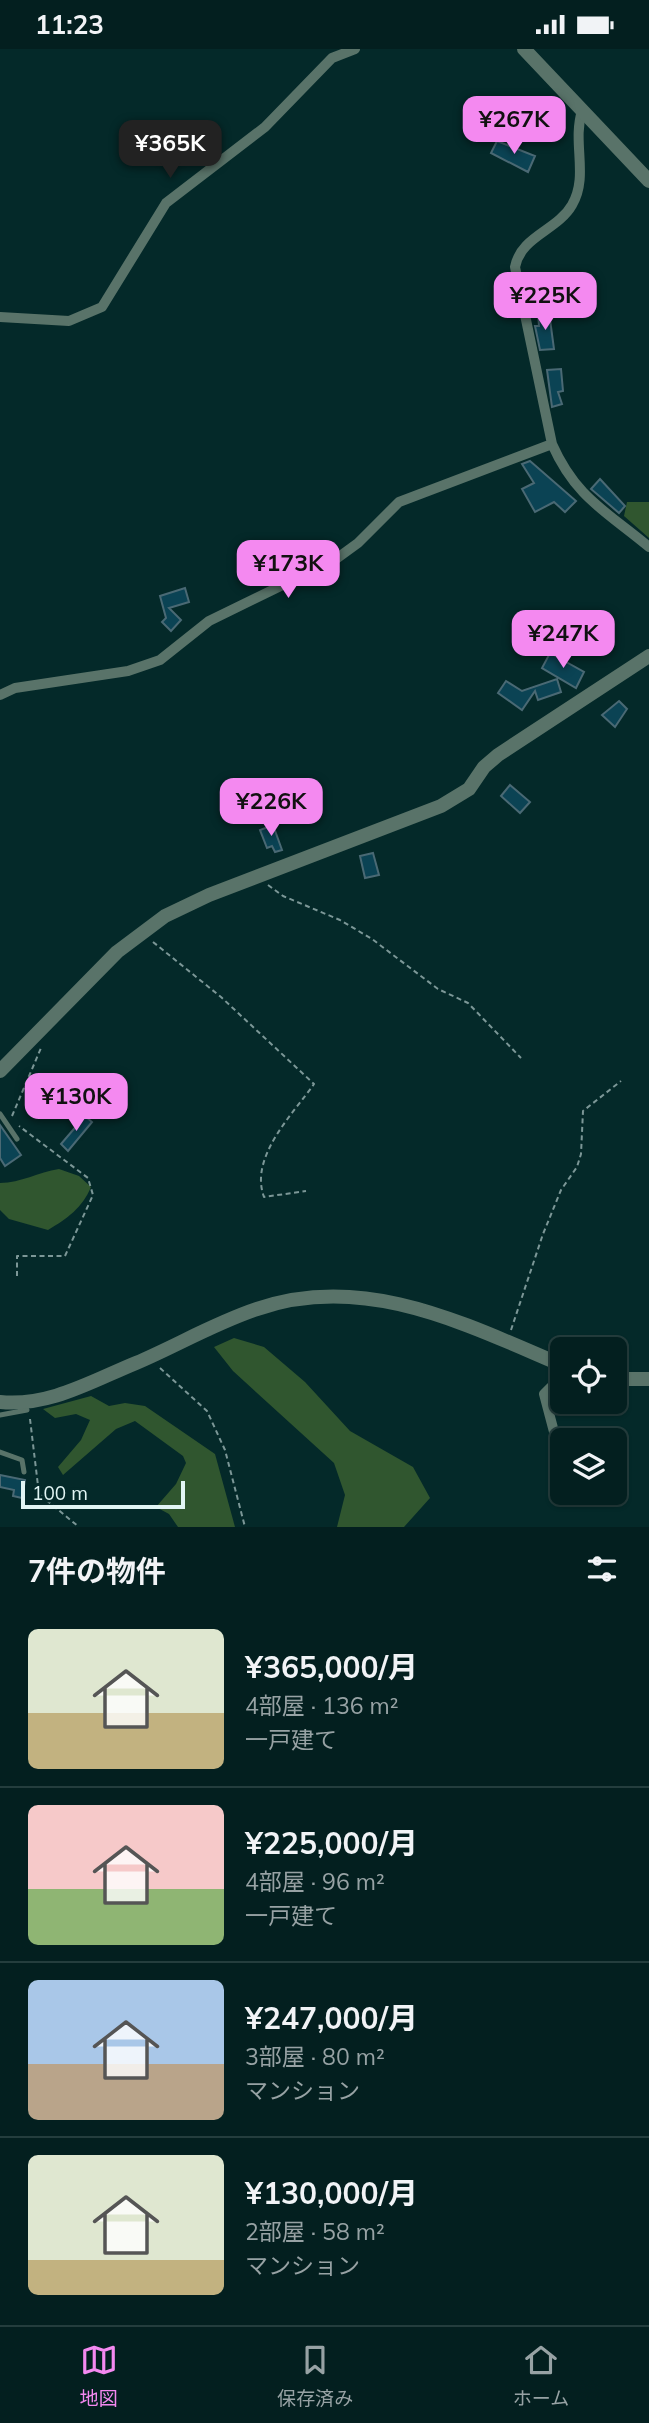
<!DOCTYPE html>
<html lang="ja">
<meta charset="utf-8">
<style>
:root{--surface:#031f1f;--page:#0d2728;--text:#f1f3f6;--muted:#97a2a4;--line:#243d3d;--accent:#f489f0}
body{margin:0;font-family:Mulish,"Noto Sans JP",sans-serif;background:var(--page);color:var(--text);height:100vh;display:flex;flex-direction:column;font-size:26px;white-space:nowrap}
*{box-sizing:border-box;margin:0}
p{font-size:23px;color:var(--muted)}
.icon{flex:none;width:38px;height:38px;fill:none;stroke:currentColor;stroke-width:2;stroke-linecap:round;stroke-linejoin:round}
.map{position:relative;height:1478px;overflow:hidden}
.sheet{display:flex;flex-direction:column;background:var(--surface);flex:1}
.sheet>*{flex:none}
.buttons{position:absolute;left:550px;top:1288px;display:grid;gap:14px}
.buttons a{display:grid;place-items:center;width:77px;height:77px;border-radius:10px;background:var(--surface);box-shadow:0 2px 5px #0004,0 0 0 2px var(--line);font-size:35px}
.scale{position:absolute;left:21px;bottom:18px;width:164px;box-sizing:border-box;padding-left:7px;border:4px solid #e2f5f4;border-top:0;font-size:19px;line-height:24px;white-space:nowrap;color:#e2f5f4;-webkit-text-stroke:5px #042929;paint-order:stroke}
.price{position:absolute;translate:-50% -60px;padding:0 16px;border-radius:14px;background:var(--accent);color:#111;font-size:23px;line-height:46px;filter:drop-shadow(0 2px 4px #0008)}
.price::after{content:'';position:absolute;left:50%;top:42px;width:21px;height:16px;margin-left:-10px;background:inherit;clip-path:polygon(0 0,100% 0,50% 100%)}
.price.active{background:#222;color:#fff}
ul{padding:0;list-style:none}
li{display:flex;align-items:center;gap:21px;height:175px;padding:0 28px}
li+li{border-top:2px solid var(--line)}
li span{display:grid;place-items:center;flex:none;width:196px;height:140px;border-radius:10px;color:#555}
li>.icon{margin-inline-start:auto}
span .icon{width:84px;height:84px;fill:#fffc;stroke-width:1}
li b{font-size:30px}
h2{display:flex;justify-content:space-between;align-items:center;height:84px;padding:0 28px;font-size:30px}
.status{display:flex;justify-content:space-between;align-items:center;height:49px;padding:0 35px;background:var(--surface);direction:ltr}
.status svg{height:19px;fill:currentColor}
.tabs{display:flex;justify-content:space-around;align-items:center;height:98px;border-top:2px solid var(--line);background:var(--surface);font-size:19px;color:var(--muted)}
.tabs a{display:grid;justify-items:center;gap:4px}
.tabs .active{color:var(--accent)}
.map>svg:first-child{display:block}
.forest{fill:#30562f}
.building{fill:#0b4354;stroke:#4a6974;stroke-width:2}
.lines{fill:none;stroke-linecap:round;stroke-linejoin:round}
.path{stroke:#7c9797;stroke-width:2;stroke-dasharray:5 3.5;stroke-linecap:butt}
.service{stroke:#597369;stroke-width:5}
.minor{stroke:#597369;stroke-width:10}
.tertiary{stroke:#597369;stroke-width:14}
</style>
<div class="status"><b>11:23</b><svg viewBox="0 0 49 12"><path d="M0 12V9h3v3zM5 12V6h3v6zM10 12V3h3v9zM15 12V0h3v12zM26 1h20v11H26zM47 4h2v5h-2z"/></svg></div>
<div class="map">
<svg width="649" height="1478" viewBox="0 0 649 1478">
<rect width="100%" height="100%" fill="#042929"/>
<path class="forest" d="M627 453H649V489L624 467Z
M59 1120 79 1127 91 1138C82 1159 68 1169 48 1181L9 1170 0 1161V1134C21 1134 38 1123 59 1120Z
M234 1289 264 1298 305 1333 350 1382 413 1418 430 1449 404 1478H337L345 1446 334 1414 233 1322 214 1298Z
M91 1347 109 1357 125 1354 145 1357 215 1405 235 1478H178L169 1465 156 1458 176 1435 186 1414 183 1407 135 1372 116 1380 63 1426 58 1418 81 1391 90 1371 76 1365 55 1369 43 1360Z"/>
<path class="building" d="M497 92 535 107 528 123 491 104Z
M549 263 554 300 540 301 535 277H539L538 264Z
M561 320 563 342 558 343 562 355 552 358 547 321Z
M530 412 576 452 565 463 554 453 535 463 522 440 534 434 522 415Z
M600 430 625 457 619 464 591 440Z
M185 539 189 553 169 559 181 571 171 582 162 573 166 569 160 547Z
M550 604 584 623 576 639 542 619Z
M557 630 561 643 538 651 535 642 522 661 498 644 506 632 522 642Z
M619 652 627 660 615 678 602 666Z
M510 736 530 753 520 764 501 747Z
M273 776 282 801 275 803 272 797 267 799 260 781Z
M373 804 379 826 365 829 360 807Z
M85 1067 92 1073 68 1102 61 1095Z
M0 1076 21 1106 5 1117 0 1109Z
M0 1426 25 1431 22 1449 13 1447 14 1441 0 1438Z"/>
<g class="lines">
<path class="path" d="M268 836 283 847 340 871 372 890 438 940 468 954 521 1009
M153 893 221 948 314 1035C293 1065 249 1108 264 1148L306 1142
M12 1067 41 999
M17 1227V1207H65L93 1146 88 1129 19 1077
M511 1281 543 1185 561 1141 577 1118 581 1105 583 1062 621 1032
M160 1319 207 1362 225 1401 245 1478
M30 1370 39 1445 79 1478"/>
<path class="service" d="M0 1065 17 1090
M0 1366 27 1361
M0 1403 22 1411 24 1423"/>
<path class="minor" d="M582 62C572 94 589 127 572 156 557 182 521 187 515 218L552 395C576 449 606 462 649 498
M0 268 69 272 102 258 166 154 265 78 332 9 355 0
M0 646 15 639 128 622 160 611 209 572 336 510 358 494 399 453 552 395
M558 1398 544 1345 551 1338H562"/>
<path class="tertiary" d="M524 0 649 132
M0 1022 117 903 165 867 209 846 441 757 469 740 484 718 498 706 649 607
M614 1330H649
M0 1353C49 1358 92 1332 136 1314 176 1297 215 1274 257 1260 364 1223 465 1275 562 1316"/>
</g>
</svg>
<div class="buttons">
<a><svg class="icon" aria-label="locate" viewBox="0 0 24 24"><circle cx="12" cy="12" r="6"/><path d="M12 2v4M12 18v4M2 12h4M18 12h4"/></svg></a>
<a><svg class="icon" aria-label="layers" viewBox="0 0 24 24"><path d="M12 4l9 5-9 5-9-5zM3 14l9 5 9-5"/></svg></a>
</div>
<div class="scale">100 m</div>
<b class="price" style="left:514px;top:107px">¥267K</b>
<b class="price active" style="left:170px;top:131px">¥365K</b>
<b class="price" style="left:545px;top:283px">¥225K</b>
<b class="price" style="left:288px;top:551px">¥173K</b>
<b class="price" style="left:563px;top:621px">¥247K</b>
<b class="price" style="left:271px;top:789px">¥226K</b>
<b class="price" style="left:76px;top:1084px">¥130K</b>
</div>
<section class="sheet">
<h2>7件の物件<svg class="icon" aria-label="filters" viewBox="0 0 24 24"><path d="M4 7h16M4 17h16"/><circle cx="9" cy="7" r="2"/><circle cx="15" cy="17" r="2"/></svg></h2>
<ul>
<li><span style="background:linear-gradient(#dfe7d0 60%,#c2b280 0)"><svg class="icon" aria-label="home" viewBox="0 0 24 24"><path d="M3 11l9-7 9 7M6 9v11h12V9"/></svg></span><div><b>¥365,000/月</b><p>4部屋 · 136 m²</p><p>一戸建て</p></div></li>
<li><span style="background:linear-gradient(#f6c9c9 60%,#8fb573 0)"><svg class="icon" aria-label="home" viewBox="0 0 24 24"><path d="M3 11l9-7 9 7M6 9v11h12V9"/></svg></span><div><b>¥225,000/月</b><p>4部屋 · 96 m²</p><p>一戸建て</p></div></li>
<li><span style="background:linear-gradient(#a9c7e8 60%,#b9a48a 0)"><svg class="icon" aria-label="home" viewBox="0 0 24 24"><path d="M3 11l9-7 9 7M6 9v11h12V9"/></svg></span><div><b>¥247,000/月</b><p>3部屋 · 80 m²</p><p>マンション</p></div></li>
<li><span style="background:linear-gradient(#dfe7d0 75%,#c2b280 0)"><svg class="icon" aria-label="home" viewBox="0 0 24 24"><path d="M3 11l9-7 9 7M6 9v11h12V9"/></svg></span><div><b>¥130,000/月</b><p>2部屋 · 58 m²</p><p>マンション</p></div></li>
</ul>
</section>
<nav class="tabs">
<a class="active"><svg class="icon" aria-label="map" viewBox="0 0 24 24"><path d="M3 6l6-2 6 2 6-2v14l-6 2-6-2-6 2zM9 4v14M15 6v14"/></svg>地図</a>
<a><svg class="icon" aria-label="saved" viewBox="0 0 24 24"><path d="M7 4h10v16l-5-4-5 4z"/></svg>保存済み</a>
<a><svg class="icon" aria-label="home" viewBox="0 0 24 24"><path d="M3 11l9-7 9 7M6 9v11h12V9"/></svg>ホーム</a>
</nav>
